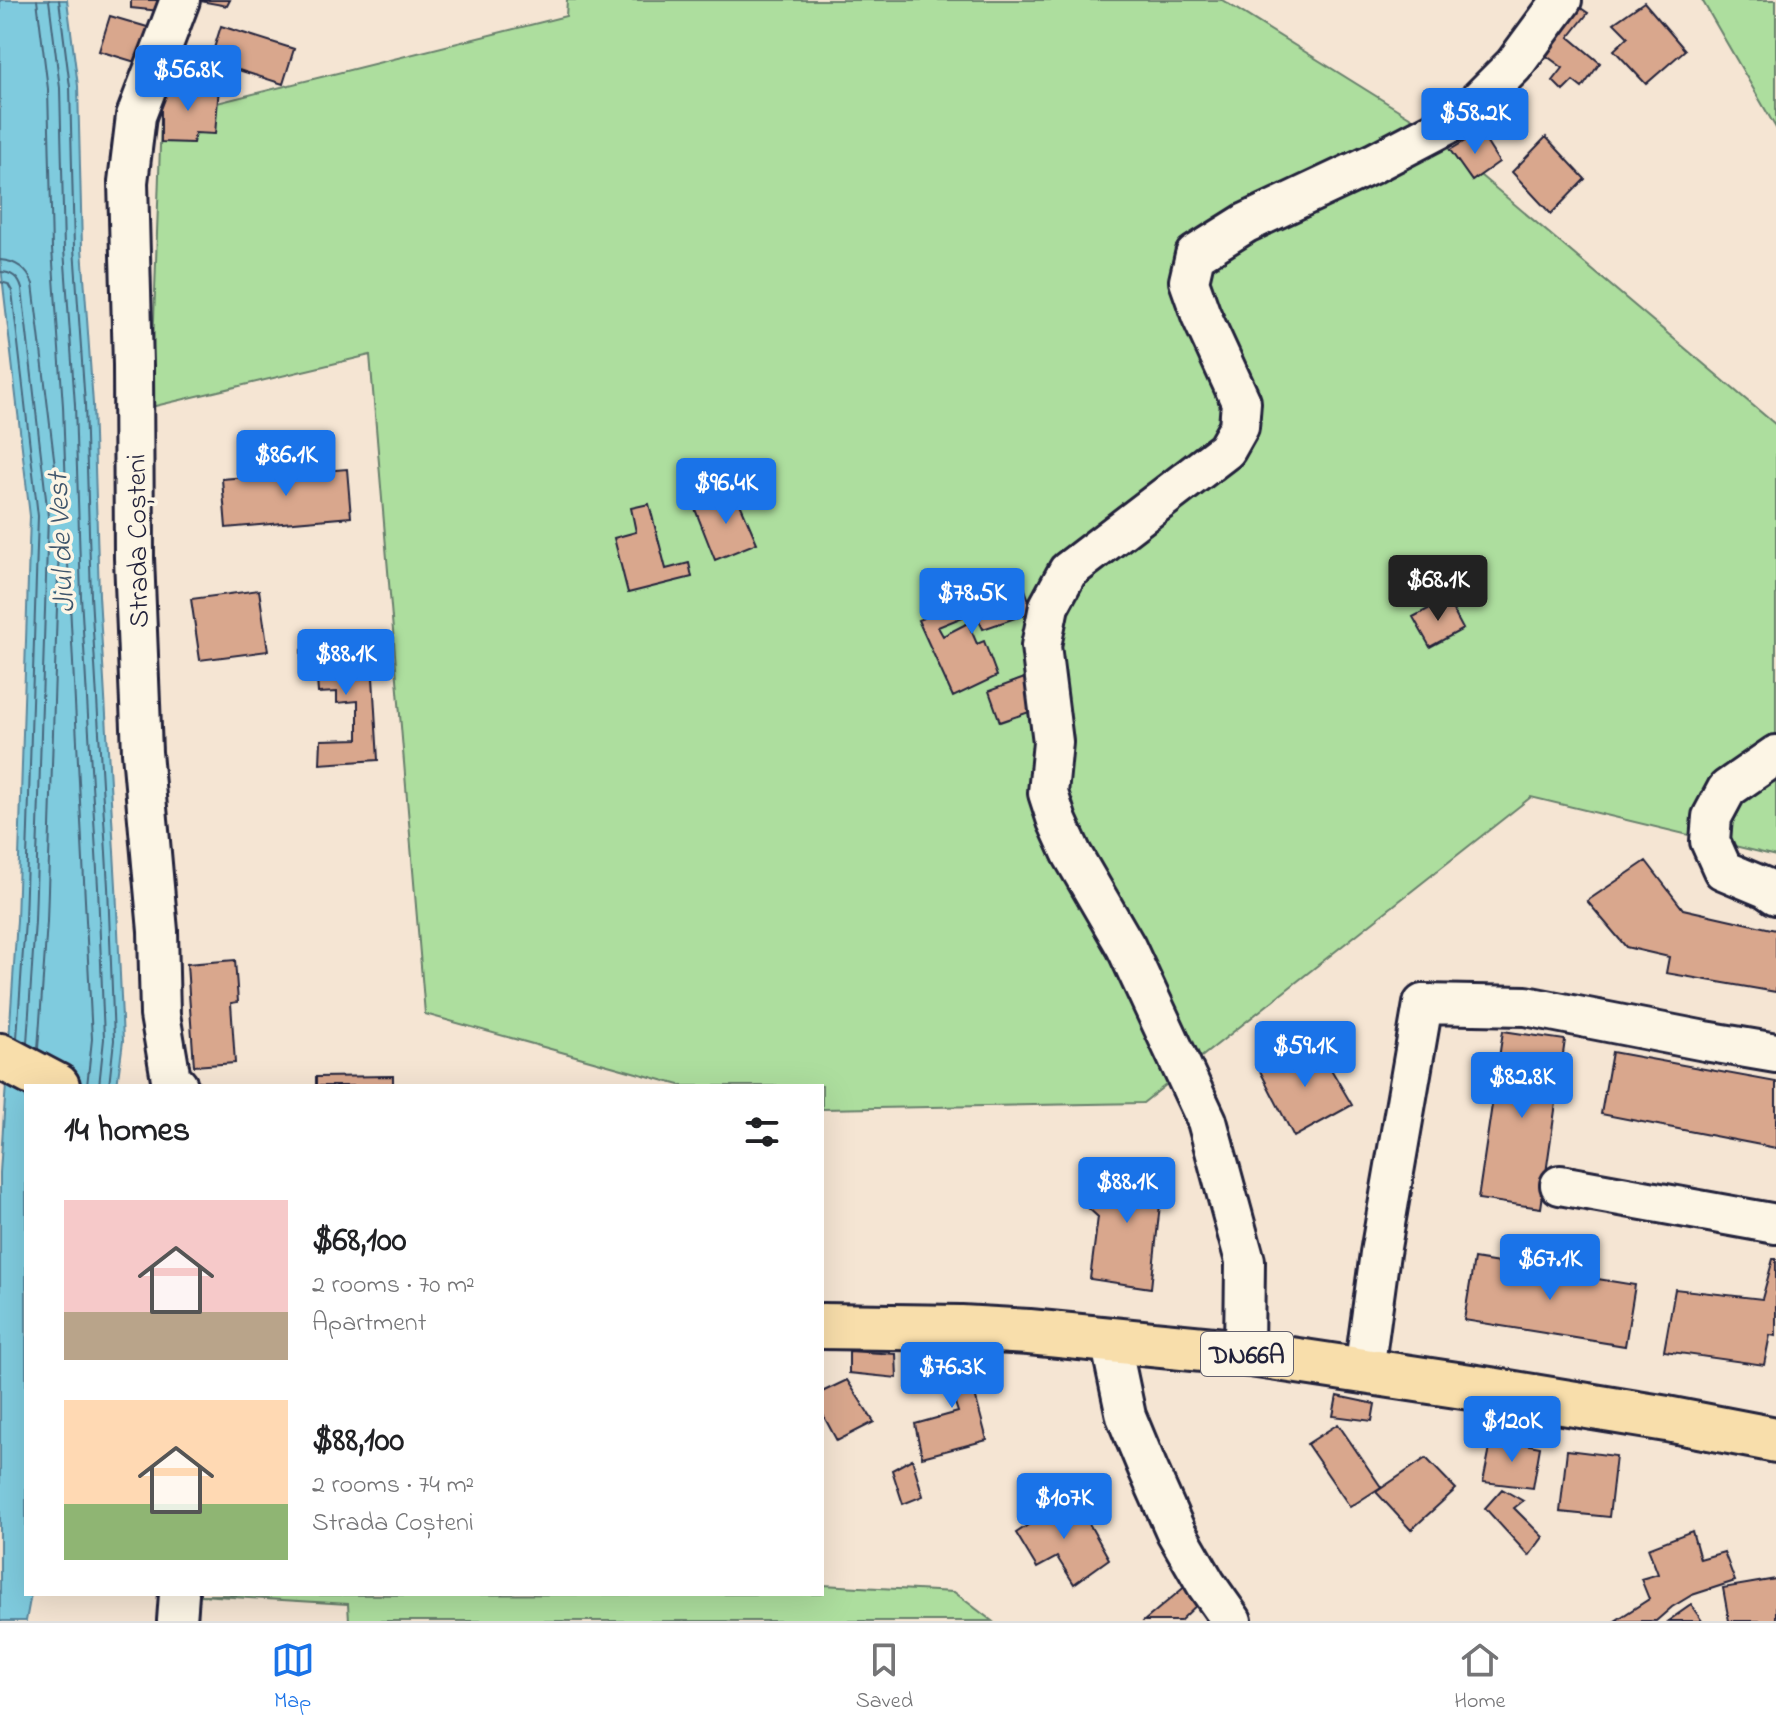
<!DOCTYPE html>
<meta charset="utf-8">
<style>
:root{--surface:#fff;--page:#f2f2f2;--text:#202124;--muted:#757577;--line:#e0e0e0;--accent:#1a73e8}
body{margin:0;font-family:"Indie Flower",sans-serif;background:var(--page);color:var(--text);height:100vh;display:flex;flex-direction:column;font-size:30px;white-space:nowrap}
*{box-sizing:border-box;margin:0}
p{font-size:26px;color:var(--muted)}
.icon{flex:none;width:44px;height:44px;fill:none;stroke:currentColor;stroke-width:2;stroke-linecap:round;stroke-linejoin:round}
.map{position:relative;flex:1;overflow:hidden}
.sheet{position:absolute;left:24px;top:1084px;width:800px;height:512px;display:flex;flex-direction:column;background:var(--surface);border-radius:0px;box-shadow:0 8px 32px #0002}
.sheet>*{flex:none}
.price{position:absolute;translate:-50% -68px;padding:0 18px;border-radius:8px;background:var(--accent);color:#fff;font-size:26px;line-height:52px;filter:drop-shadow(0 2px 4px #0008)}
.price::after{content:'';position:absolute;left:50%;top:48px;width:24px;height:18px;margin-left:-12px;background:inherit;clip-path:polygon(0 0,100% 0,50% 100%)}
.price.on{background:#222;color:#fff}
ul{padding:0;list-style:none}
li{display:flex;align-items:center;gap:24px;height:200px;padding:0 40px}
li span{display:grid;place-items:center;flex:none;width:224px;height:160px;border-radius:0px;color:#555}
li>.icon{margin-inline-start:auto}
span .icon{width:96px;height:96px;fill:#fffc;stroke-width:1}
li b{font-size:34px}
h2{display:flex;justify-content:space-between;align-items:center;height:96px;padding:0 40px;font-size:34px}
.menu{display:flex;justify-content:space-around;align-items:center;height:112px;border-top:2px solid var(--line);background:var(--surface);font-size:22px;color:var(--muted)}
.menu a{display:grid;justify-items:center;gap:4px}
.menu .on{color:var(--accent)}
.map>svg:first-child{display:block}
.green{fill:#adde9e;stroke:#68806c;stroke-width:2}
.water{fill:#7fcbde;stroke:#5a879d;stroke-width:2}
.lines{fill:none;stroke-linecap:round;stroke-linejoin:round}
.shore{stroke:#47667c;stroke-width:2}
.building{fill:#d9a78d;stroke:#22223b;stroke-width:2}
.minor-casing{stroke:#22223b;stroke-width:44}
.major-casing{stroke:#22223b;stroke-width:50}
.minor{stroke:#fcf5e5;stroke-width:38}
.major{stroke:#f8deab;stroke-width:44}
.labels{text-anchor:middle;stroke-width:7;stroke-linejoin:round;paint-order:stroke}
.shield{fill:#fcf5e5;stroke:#63616e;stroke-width:2}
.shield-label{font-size:26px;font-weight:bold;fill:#22223b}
.street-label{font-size:28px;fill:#22223b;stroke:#fcf5e5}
.water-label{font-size:30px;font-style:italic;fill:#3e556c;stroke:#fcf5e5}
</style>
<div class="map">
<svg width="1776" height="1621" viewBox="0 0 1776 1621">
<rect width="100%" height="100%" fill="#f5e5d3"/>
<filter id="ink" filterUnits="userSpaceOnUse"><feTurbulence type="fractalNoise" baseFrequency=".0125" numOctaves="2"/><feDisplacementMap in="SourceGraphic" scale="16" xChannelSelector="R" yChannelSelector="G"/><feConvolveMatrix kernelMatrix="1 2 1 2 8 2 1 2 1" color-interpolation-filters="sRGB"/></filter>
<g filter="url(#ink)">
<path class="green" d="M567 0H1222L1416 121 1776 425V856L1531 797 1143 1103 822 1109V1086H683L425 1014 370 355 151 407 161 117 566 16Z
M1702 0H1776V128Z
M822 1585 954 1592 992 1621H349L348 1604 200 1595 822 1594Z"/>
<path class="water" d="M0 0H67L78 86 82 248 93 404 99 595 116 886 123 1041 117 1086H26V1594H31L26 1621H0V1173L17 920 30 516 0 259Z"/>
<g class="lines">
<path class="shore" d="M49 0 60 88 64 249 75 405 81 596 98 887 104 1039 99 1086
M59 0 70 87 74 248 85 404 91 596 108 887 114 1040 109 1086
M0 260C16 261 27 269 33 284L58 491 62 494 66 490 63 406 52 249 48 89 37 0
M0 272C11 272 19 278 22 289L48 516 35 921 27 1043
M0 282 8 284 12 291 38 516 25 921 17 1038
M38 1049 47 922 59 544 64 540 67 544 92 1039 87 1086"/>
</g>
<path class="building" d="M131 0H162L160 11 131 8Z
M195 0H230L227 6Z
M1644 2 1685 50 1646 84 1614 50 1628 37 1614 23Z
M1575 4 1588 13 1569 37 1600 63 1582 88 1573 81 1563 91 1553 81 1563 68 1540 51Z
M110 16 154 29 142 64 99 51Z
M221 26 294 49 283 84 210 61Z
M219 87 215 134 195 133 193 143 161 142V88Z
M1480 132 1499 162 1472 181 1450 150Z
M1546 137 1585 179 1551 214 1512 172Z
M347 469 351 517 226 528 222 479Z
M735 492 757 543 715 560 695 509Z
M649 504 666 569 689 563 692 577 628 593 614 538 636 532 631 508Z
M1022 581 1033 612 983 629 975 612 938 627 943 636 968 623 977 644 984 641 997 676 953 697 918 620Z
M259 590 268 651 200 660 191 599Z
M1447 599 1463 629 1430 647 1413 617Z
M371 644 378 760 320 764 321 740 358 739V701L337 703V692L318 693 317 679 302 680 301 650Z
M1030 676 1041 708 1000 722 989 691Z
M1646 861 1683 909 1776 930V992L1666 973 1669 957 1626 947 1587 901Z
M235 960 238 1002 231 1003 235 1063 194 1066 187 964Z
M1503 1031 1565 1040 1541 1208 1478 1199Z
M1315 1042 1352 1105 1294 1137 1260 1071Z
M1612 1052 1776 1082V1148L1601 1114Z
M393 1076V1086H316V1077Z
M1140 1159 1160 1175 1162 1186 1151 1288 1090 1279 1098 1217 1087 1207 1092 1195 1103 1190 1107 1178 1118 1165 1128 1160Z
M1474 1259 1635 1285 1625 1346 1464 1320Z
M1773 1259H1776V1336L1770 1335 1764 1365 1664 1351 1675 1289 1762 1299Z
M849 1351 896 1354 897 1378 849 1373Z
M929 1356 965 1357 987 1440 922 1457 915 1424 958 1412 948 1382 932 1385Z
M847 1380 874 1422 837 1441 822 1413V1392Z
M1337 1396 1375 1404 1372 1421 1333 1416Z
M1338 1424 1381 1487 1350 1507 1307 1444Z
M1492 1438 1540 1447 1533 1488 1483 1482Z
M1567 1450 1616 1456 1609 1517 1560 1512Z
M1426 1458 1456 1489 1411 1530 1376 1492Z
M912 1459 923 1496 903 1504 892 1470Z
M1502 1489 1523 1501 1514 1508 1543 1537 1529 1556 1485 1508Z
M1073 1495 1109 1559 1074 1584 1057 1557 1037 1568 1016 1533Z
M1692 1531 1700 1559 1724 1552 1735 1581 1692 1595 1672 1607 1656 1621H1615L1649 1599 1641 1579 1658 1574 1648 1548Z
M1776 1579V1621H1729L1723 1588Z
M1188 1584 1203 1599 1180 1621H1144Z
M1691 1605 1702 1621H1668Z"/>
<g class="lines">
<g class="minor-casing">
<path id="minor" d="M1776 755 1727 789 1712 817 1710 841 1723 870 1766 888 1776 895
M178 1086 171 1079 160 1015 158 931 142 752 134 558 133 365 128 182 136 116 180 0
M1560 1185 1776 1224
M1110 1340 1126 1416 1148 1469 1176 1532 1206 1584 1232 1621
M1244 1353 1245 1261 1207 1121 1126 947 1072 854 1057 821 1048 793 1053 742 1041 646 1049 606 1068 571 1226 450 1239 427 1241 402 1201 315 1189 281 1195 255 1246 223 1374 163 1462 117 1514 65 1562 0
M1364 1371 1380 1253 1423 1004 1526 1006 1705 1041 1776 1053
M177 1621 179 1594"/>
</g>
<g class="major-casing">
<path id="major" d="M0 1056 57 1086
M822 1326 961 1328 1029 1332 1244 1353 1490 1390 1667 1419 1776 1440"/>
</g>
<use href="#minor" class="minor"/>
<use href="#major" class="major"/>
</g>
</g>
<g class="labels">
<rect class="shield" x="1201" y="1332" width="92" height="44" rx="6"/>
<g class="shield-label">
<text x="1247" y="1363">DN66A</text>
</g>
<g class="street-label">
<text transform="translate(136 541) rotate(-91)" y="10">Strada Coșteni</text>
</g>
<g class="water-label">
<text transform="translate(60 543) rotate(-93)" y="10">Jiul de Vest</text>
</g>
</g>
</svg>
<b class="price" style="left:188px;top:113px">$56.8K</b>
<b class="price" style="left:1475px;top:156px">$58.2K</b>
<b class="price" style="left:286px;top:498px">$86.1K</b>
<b class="price" style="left:726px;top:526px">$96.4K</b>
<b class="price on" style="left:1438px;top:623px">$68.1K</b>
<b class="price" style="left:972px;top:636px">$78.5K</b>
<b class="price" style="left:346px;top:697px">$88.1K</b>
<b class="price" style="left:1305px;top:1089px">$59.1K</b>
<b class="price" style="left:1522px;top:1120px">$82.8K</b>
<b class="price" style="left:1127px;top:1225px">$88.1K</b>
<b class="price" style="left:1550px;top:1302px">$67.1K</b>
<b class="price" style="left:952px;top:1410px">$76.3K</b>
<b class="price" style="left:1512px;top:1464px">$120K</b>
<b class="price" style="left:1064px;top:1541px">$107K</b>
<section class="sheet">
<h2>14 homes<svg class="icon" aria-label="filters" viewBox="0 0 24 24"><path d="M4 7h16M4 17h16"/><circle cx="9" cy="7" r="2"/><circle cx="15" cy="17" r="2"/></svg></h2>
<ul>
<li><span style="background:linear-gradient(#f6c9c9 70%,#b9a48a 0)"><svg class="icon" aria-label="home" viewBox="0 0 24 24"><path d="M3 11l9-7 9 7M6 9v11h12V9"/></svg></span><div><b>$68,100</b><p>2 rooms · 70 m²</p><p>Apartment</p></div></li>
<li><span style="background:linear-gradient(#ffd9b3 65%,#8fb573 0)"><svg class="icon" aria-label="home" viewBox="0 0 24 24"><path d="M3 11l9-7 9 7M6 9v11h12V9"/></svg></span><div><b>$88,100</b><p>2 rooms · 74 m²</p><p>Strada Coșteni</p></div></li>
</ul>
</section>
</div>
<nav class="menu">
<a class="on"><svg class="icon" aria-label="map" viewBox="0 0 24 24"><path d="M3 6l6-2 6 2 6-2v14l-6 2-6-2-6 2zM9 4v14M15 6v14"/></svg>Map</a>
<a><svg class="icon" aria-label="saved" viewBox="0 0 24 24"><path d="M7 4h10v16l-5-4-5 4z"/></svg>Saved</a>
<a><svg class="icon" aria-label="home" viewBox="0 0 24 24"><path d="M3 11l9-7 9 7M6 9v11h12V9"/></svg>Home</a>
</nav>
